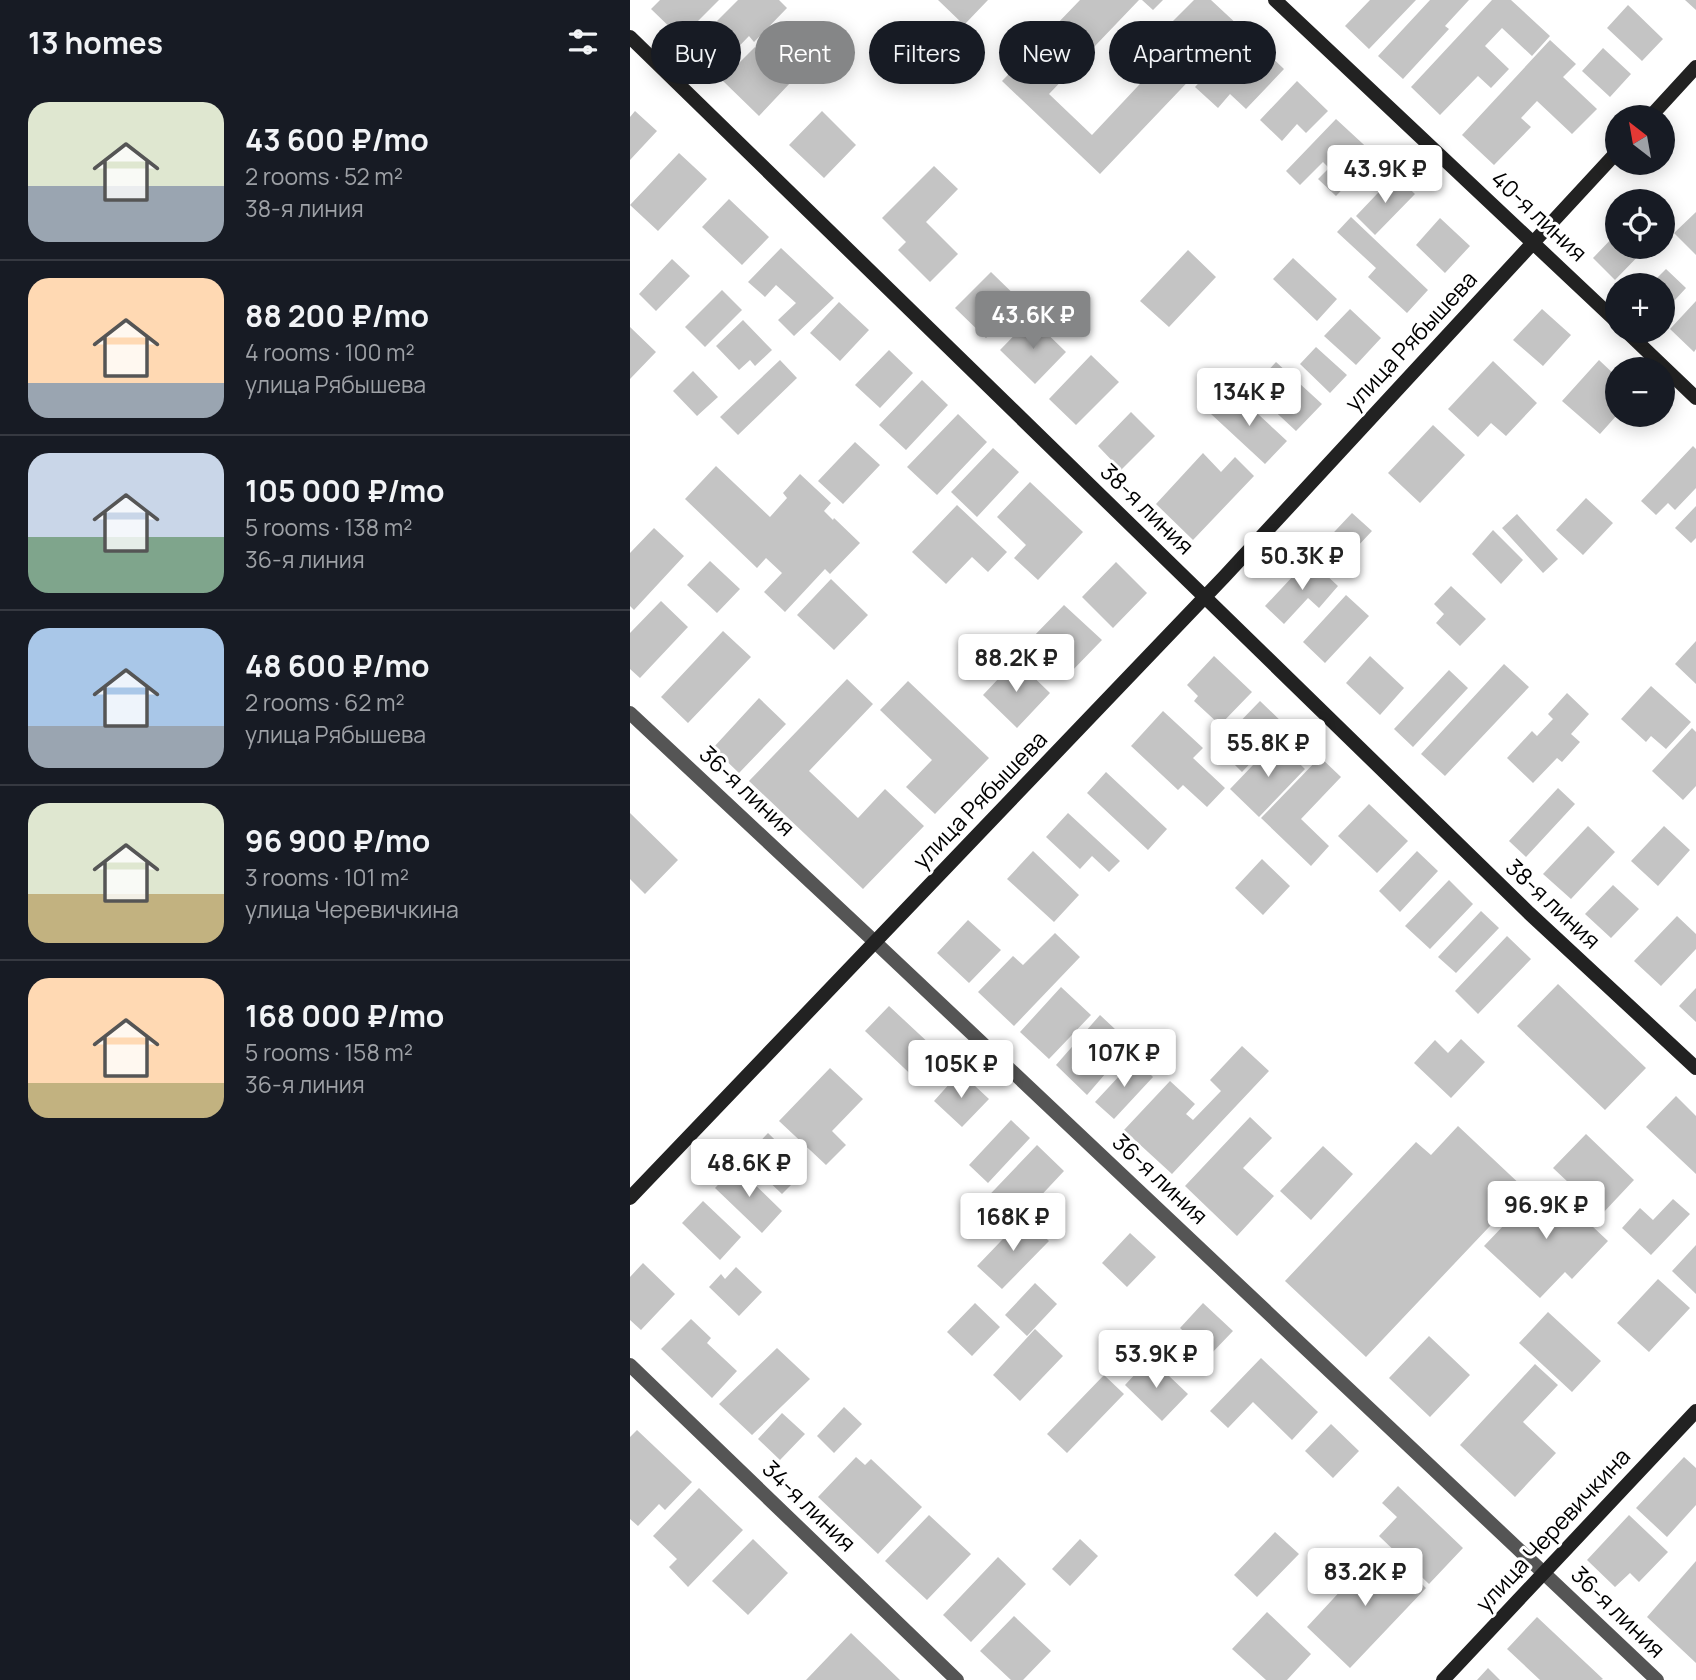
<!DOCTYPE html>
<meta charset="utf-8">
<style>
:root{--surface:#171b24;--page:#242831;--text:#f1f3f6;--muted:#9ea1a6;--line:#363941;--accent:#858687}
body{margin:0;font-family:Manrope,sans-serif;background:var(--page);color:var(--text);height:100vh;display:flex;flex-direction:column;font-size:26px;white-space:nowrap}
*{box-sizing:border-box;margin:0}
p{font-size:23px;color:var(--muted)}
.icon{flex:none;width:38px;height:38px;fill:none;stroke:currentColor;stroke-width:2;stroke-linecap:round;stroke-linejoin:round}
.map{position:relative;flex:1;overflow:hidden}
.panel{display:flex;flex-direction:column;background:var(--surface);width:630px}
.panel>*{flex:none}
.hud{position:absolute;left:21px;top:21px;width:665px;height:63px;display:flex;gap:14px}
.needle{width:46px;rotate:329deg}
.controls{position:absolute;left:975px;top:105px;display:grid;gap:14px}
.controls a{display:grid;place-items:center;width:70px;height:70px;border-radius:50%;background:var(--surface);box-shadow:0 4px 18px #0003;font-size:35px}
.price{position:absolute;translate:-50% -60px;padding:0 16px;border-radius:7px;background:#fff;color:#222;font-size:23px;line-height:46px;filter:drop-shadow(0 2px 4px #0008)}
.price::after{content:'';position:absolute;left:50%;top:42px;width:21px;height:16px;margin-left:-10px;background:inherit;clip-path:polygon(0 0,100% 0,50% 100%)}
.price.selected{background:var(--accent);color:#fff}
ul{padding:0;list-style:none}
li{display:flex;align-items:center;gap:21px;height:175px;padding:0 28px}
li+li{border-top:2px solid var(--line)}
li span{display:grid;place-items:center;flex:none;width:196px;height:140px;border-radius:21px;color:#555}
li>.icon{margin-inline-start:auto}
span .icon{width:84px;height:84px;fill:#fffc;stroke-width:1}
li b{font-size:30px}
h2{display:flex;justify-content:space-between;align-items:center;height:84px;padding:0 28px;font-size:30px}
.pill{padding:0 24px;border-radius:32px;background:var(--surface);box-shadow:0 4px 18px #0003;font-size:24px;line-height:63px}
.pill.selected{background:var(--accent);color:#fff}
main{display:flex;flex:1;min-height:0}
.map>svg:first-child{display:block}
.building{fill:#c4c4c4}
.lines{fill:none;stroke-linecap:round;stroke-linejoin:round}
.street{stroke:#555;stroke-width:14}
.secondary{stroke:#222;stroke-width:14}
.labels{text-anchor:middle;stroke-width:6;stroke-linejoin:round;paint-order:stroke}
.street-label{font-size:23px;fill:#000;stroke:#fff}
</style>
<main>
<section class="panel">
<h2>13 homes<svg class="icon" aria-label="filters" viewBox="0 0 24 24"><path d="M4 7h16M4 17h16"/><circle cx="9" cy="7" r="2"/><circle cx="15" cy="17" r="2"/></svg></h2>
<ul>
<li><span style="background:linear-gradient(#dfe7d0 60%,#9aa5b1 0)"><svg class="icon" aria-label="home" viewBox="0 0 24 24"><path d="M3 11l9-7 9 7M6 9v11h12V9"/></svg></span><div><b>43 600 ₽/mo</b><p>2 rooms · 52 m²</p><p>38-я линия</p></div></li>
<li><span style="background:linear-gradient(#ffd9b3 75%,#9aa5b1 0)"><svg class="icon" aria-label="home" viewBox="0 0 24 24"><path d="M3 11l9-7 9 7M6 9v11h12V9"/></svg></span><div><b>88 200 ₽/mo</b><p>4 rooms · 100 m²</p><p>улица Рябышева</p></div></li>
<li><span style="background:linear-gradient(#c9d6e8 60%,#7fa58c 0)"><svg class="icon" aria-label="home" viewBox="0 0 24 24"><path d="M3 11l9-7 9 7M6 9v11h12V9"/></svg></span><div><b>105 000 ₽/mo</b><p>5 rooms · 138 m²</p><p>36-я линия</p></div></li>
<li><span style="background:linear-gradient(#a9c7e8 70%,#9aa5b1 0)"><svg class="icon" aria-label="home" viewBox="0 0 24 24"><path d="M3 11l9-7 9 7M6 9v11h12V9"/></svg></span><div><b>48 600 ₽/mo</b><p>2 rooms · 62 m²</p><p>улица Рябышева</p></div></li>
<li><span style="background:linear-gradient(#dfe7d0 65%,#c2b280 0)"><svg class="icon" aria-label="home" viewBox="0 0 24 24"><path d="M3 11l9-7 9 7M6 9v11h12V9"/></svg></span><div><b>96 900 ₽/mo</b><p>3 rooms · 101 m²</p><p>улица Черевичкина</p></div></li>
<li><span style="background:linear-gradient(#ffd9b3 75%,#c2b280 0)"><svg class="icon" aria-label="home" viewBox="0 0 24 24"><path d="M3 11l9-7 9 7M6 9v11h12V9"/></svg></span><div><b>168 000 ₽/mo</b><p>5 rooms · 158 m²</p><p>36-я линия</p></div></li>
</ul>
</section>
<div class="map">
<svg width="1066" height="1680" viewBox="0 0 1066 1680">
<rect width="100%" height="100%" fill="#fff"/>
<path class="building" d="M30 0H89L51 38 21 9Z
M108 0H149L157 8 124 42 119 36 84 72 60 48Z
M308 0H358L334 25Z
M450 0H509L419 94 462 135 523 70 506 54 532 26 556 49 564 40 543 21 564 0H581L610 27 470 174 372 81Z
M512 0H533L523 10Z
M740 0H786L739 49 715 26Z
M800 0H839L815 26 819 29 773 79 748 56Z
M862 0H881L920 36 902 56 872 28 855 46 879 69 861 88 848 76 810 115 781 87Z
M1055 0H1066V10Z
M998 5 1033 39 1012 61 977 28Z
M616 33 654 69 616 109 600 94 588 108 565 87Z
M920 40 946 64 933 77 967 109 942 134 907 101 891 118 901 127 864 165 832 135Z
M125 47 161 82 129 116 92 80Z
M973 48 1001 74 980 97 952 71Z
M667 81 698 111 676 133 667 124 652 141 630 120Z
M5 111 27 131 0 160V117Z
M192 111 226 145 194 178 159 145Z
M706 119 745 155 706 196 688 179 699 168 693 162 670 185 656 171Z
M49 153 77 179 28 231 0 205Z
M304 166 328 189 296 222 328 254 300 282 268 250 276 242 252 218Z
M765 175 785 194 745 235 726 216Z
M99 199 139 237 112 265 72 227Z
M1066 212V255L1044 233Z
M721 217 798 290 777 313 738 277 746 268 707 232Z
M810 218 840 246 815 273 786 245Z
M987 233V247H1017L985 280 963 258Z
M151 248 204 298 164 336 148 320 166 303 146 285 135 297 118 282Z
M558 250 586 277 539 327 510 301Z
M663 258 707 299 687 321 643 279Z
M42 259 60 276 26 311 9 294Z
M1036 269 1056 288 1032 314V285H1020Z
M361 272 392 302 356 338 325 308Z
M92 290 112 310 75 347 55 327Z
M1066 301V349L1064 352 1040 329Z
M209 302 239 330 210 361 180 333Z
M720 309 751 338 726 365 694 336Z
M912 309 941 335 913 366 883 340Z
M401 318 436 352 405 384 370 350Z
M113 320 142 350 125 366 120 360 109 370 86 346Z
M0 327 26 352 0 379Z
M686 347 717 375 700 393 670 364Z
M259 350 283 373 250 408 225 385Z
M461 355 489 382 446 425 419 399Z
M150 360 167 378 108 435 90 417Z
M969 360 987 377V415L970 434 932 401Z
M863 361 907 403 876 436 861 423 848 437 818 409Z
M646 362 692 404 666 431 621 389Z
M63 371 88 397 67 416 43 391Z
M292 380 318 405 276 450 249 425Z
M603 391 657 441 635 464 581 414Z
M501 412 525 436 491 470 468 446Z
M328 414 357 442 307 495 277 467Z
M803 425 835 455 790 503 758 473Z
M225 442 250 465 213 504 188 481Z
M1063 446 1066 449V488L1045 510 1038 503 1026 515 1011 501Z
M363 448 389 472 347 517 321 492Z
M573 453 591 472 605 457 624 476 563 540 526 504Z
M86 466 140 517 157 498 153 493 170 474 201 503 194 511 203 520 204 518 230 543 200 574 195 569 155 612 134 592 152 573 136 558 127 568 55 499Z
M400 482 453 532 408 580 384 558 396 545 367 517Z
M956 498 983 523 953 555 926 530Z
M327 505 377 552 358 572 342 557 316 584 282 552Z
M1066 506V538L1061 543 1045 528Z
M722 513 742 531 709 566 690 547Z
M887 514 928 559 913 573 872 528Z
M24 528 54 556 4 610 0 606V553Z
M863 530 893 560 871 584 842 554Z
M679 559 708 586 689 608 678 598 654 624 635 606Z
M80 561 110 589 87 613 57 585Z
M486 562 517 593 483 628 452 597Z
M201 579 238 615 204 650 167 615Z
M821 586 856 619 830 646 806 623 814 614 804 604Z
M716 595 739 616 695 663 673 642Z
M31 601 58 627 10 678 0 669V633Z
M434 605 472 640 438 675 401 639Z
M93 631 121 657 58 723 31 697Z
M1066 641V684L1045 664Z
M584 656 622 692 590 725 564 701 568 696 557 685Z
M740 656 774 688 750 715 716 683Z
M386 660 420 693 387 728 353 695Z
M874 664 899 687 815 776 791 754Z
M819 670 838 688 783 747 764 729Z
M217 679 243 704 179 771 228 818 255 789 294 826 233 889 119 781Z
M278 681 359 758 305 814 276 787 302 760 250 710Z
M1021 686 1061 722 1036 749 1021 736 1016 742 991 719Z
M937 693 959 714 941 734 950 742 932 762 927 758 903 783 877 758 902 731 907 736 923 719 918 714Z
M129 698 156 724 109 773 83 748Z
M630 701 656 726 612 772 598 758 611 745 599 733Z
M533 711 573 748 563 758 595 788 577 807 553 785 548 790 501 746Z
M1062 728 1066 732V786L1053 800 1022 771Z
M646 741 675 769 629 817 600 789Z
M690 757 711 777 671 819 699 846 681 866 631 818Z
M476 772 537 829 518 850 457 793Z
M928 788 945 804 896 857 879 841Z
M739 804 778 841 747 873 708 836Z
M0 813 48 860 15 894 0 879Z
M438 813 490 861 479 872 462 856 450 869 416 837Z
M958 826 985 852 941 899 913 874Z
M1034 826 1060 850 1028 886 1001 861Z
M403 851 449 895 424 922 377 879Z
M787 851 808 871 770 912 749 891Z
M632 859 660 886 633 915 605 888Z
M819 880 843 904 800 949 775 926Z
M983 885 1009 909 981 938 955 914Z
M851 911 869 928 826 973 808 957Z
M1047 916 1066 934V949L1031 986 1004 961Z
M338 920 371 950 339 983 307 953Z
M425 933 450 957 384 1026 348 992 383 956 393 965Z
M877 936 901 959 848 1014 825 991Z
M928 984 1016 1068 975 1110 887 1026Z
M431 987 461 1015 419 1059 390 1032Z
M1066 988V1022L1049 1006Z
M259 1006 317 1060 293 1086 235 1031Z
M470 1015 501 1044 457 1095 426 1065Z
M831 1039 855 1062 821 1098 784 1063 805 1040 818 1053Z
M612 1046 639 1071 542 1174 494 1130 540 1081 565 1104 556 1114 563 1120 591 1091 580 1080Z
M505 1059 523 1077 484 1119 465 1102Z
M200 1068 233 1099 202 1131 216 1145 196 1165 149 1121Z
M330 1072 359 1099 332 1127 304 1101Z
M1046 1096 1066 1116V1174L1016 1127Z
M620 1117 642 1138 613 1168 644 1196 607 1236 555 1186Z
M381 1120 400 1138 358 1183 339 1165Z
M828 1126 895 1189 736 1357 655 1281 786 1142 801 1155Z
M138 1133 176 1170 152 1194 114 1158Z
M956 1134 1004 1180 972 1214 923 1168Z
M407 1145 434 1171 373 1236 345 1210Z
M693 1146 723 1174 681 1220 650 1191Z
M106 1166 152 1211 132 1233 85 1188Z
M915 1182 978 1241 942 1279 935 1272 910 1298 854 1246Z
M1043 1199 1060 1214 1021 1255 992 1228 1010 1208 1023 1220Z
M73 1201 111 1237 90 1260 52 1223Z
M394 1217 419 1241 372 1289 347 1266Z
M500 1233 526 1257 497 1287 472 1263Z
M1066 1245V1294L1042 1271Z
M13 1263 45 1294 11 1330 0 1320V1277Z
M106 1267 132 1292 109 1316 79 1287 91 1274 95 1279Z
M1028 1279 1060 1308 1019 1352 987 1323Z
M405 1283 427 1304 397 1336 375 1315Z
M345 1303 370 1327 342 1356 317 1332Z
M573 1303 603 1331 579 1356 550 1328Z
M918 1312 971 1361 942 1392 889 1343Z
M61 1319 81 1338 77 1343 107 1371 82 1398 31 1349Z
M405 1329 433 1356 390 1401 363 1375Z
M799 1336 840 1375 800 1417 759 1378Z
M147 1348 180 1379 122 1435 89 1404Z
M520 1358 558 1394 532 1421 495 1385Z
M631 1358 688 1412 662 1440 623 1402 598 1428 580 1411Z
M905 1364 928 1385 893 1422 926 1453 885 1497 830 1445Z
M474 1375 494 1394 437 1453 417 1434Z
M214 1407 232 1424 204 1453 187 1436Z
M152 1413 175 1434 150 1460 128 1439Z
M701 1424 729 1451 703 1478 675 1451Z
M7 1430 62 1482 35 1510 29 1504 8 1526 0 1519V1437Z
M226 1457 235 1465 241 1459 292 1507 248 1554 188 1497Z
M1054 1457 1066 1468V1505L1037 1537 1006 1508Z
M768 1486 833 1548 799 1584 749 1536 767 1517 752 1503Z
M69 1488 113 1530 58 1587 39 1567 47 1559 23 1536Z
M299 1515 341 1554 297 1600 255 1561Z
M999 1515 1038 1552 1009 1582 1000 1573 985 1587 957 1560Z
M645 1532 669 1554 627 1597 604 1575Z
M123 1539 158 1573 118 1615 82 1581Z
M450 1539 468 1556 440 1586 422 1569Z
M734 1552 756 1573 768 1561 796 1588 720 1668 677 1627 715 1586 708 1580Z
M368 1557 396 1584 341 1642 313 1615Z
M1066 1561V1663L1017 1617Z
M637 1612 681 1654 657 1680H636L602 1649Z
M384 1616 421 1651 393 1680H381L350 1651Z
M907 1617 973 1679 971 1680H910L877 1649Z
M221 1633 270 1680H176Z
M858 1668 870 1680H847Z"/>
<g class="lines">
<path class="street" d="M0 713 246 943 1027 1680
M0 1365 327 1680"/>
<path class="secondary" d="M645 0 987 322
M0 37 899 913 1066 1068
M1020 117 1066 67
M996 331 1066 398
M0 1198 594 577 987 152
M813 1680 1066 1411"/>
</g>
<g class="labels">
<g class="street-label">
<text transform="translate(909 216) rotate(43)" y="8">40-я линия</text>
<text transform="translate(781 341) rotate(-47)" y="8">улица Рябышева</text>
<text transform="translate(517 509) rotate(44)" y="8">38-я линия</text>
<text transform="translate(117 791) rotate(43)" y="8">36-я линия</text>
<text transform="translate(350 800) rotate(-46)" y="8">улица Рябышева</text>
<text transform="translate(923 904) rotate(43)" y="8">38-я линия</text>
<text transform="translate(530 1179) rotate(43)" y="8">36-я линия</text>
<text transform="translate(179 1506) rotate(44)" y="8">34-я линия</text>
<text transform="translate(923 1530) rotate(-47)" y="8">улица Черевичкина</text>
<text transform="translate(988 1612) rotate(44)" y="8">36-я линия</text>
</g>
</g>
</svg>
<div class="controls">
<a><svg class="needle" viewBox="-14 -14 28 28"><path d="M0-13l5 13h-10z" fill="#e53935"/><path d="M0 13l5-13h-10z" fill="#9ea1a6"/></svg></a>
<a><svg class="icon" aria-label="locate" viewBox="0 0 24 24"><circle cx="12" cy="12" r="6"/><path d="M12 2v4M12 18v4M2 12h4M18 12h4"/></svg></a>
<a>+</a>
<a>−</a>
</div>
<b class="price" style="left:755px;top:205px">43.9K ₽</b>
<b class="price selected" style="left:403px;top:351px">43.6K ₽</b>
<b class="price" style="left:619px;top:428px">134K ₽</b>
<b class="price" style="left:672px;top:592px">50.3K ₽</b>
<b class="price" style="left:386px;top:694px">88.2K ₽</b>
<b class="price" style="left:638px;top:779px">55.8K ₽</b>
<b class="price" style="left:494px;top:1089px">107K ₽</b>
<b class="price" style="left:331px;top:1100px">105K ₽</b>
<b class="price" style="left:119px;top:1199px">48.6K ₽</b>
<b class="price" style="left:916px;top:1241px">96.9K ₽</b>
<b class="price" style="left:383px;top:1253px">168K ₽</b>
<b class="price" style="left:526px;top:1390px">53.9K ₽</b>
<b class="price" style="left:735px;top:1608px">83.2K ₽</b>
<div class="hud">
<a class="pill">Buy</a>
<a class="pill selected">Rent</a>
<a class="pill">Filters</a>
<a class="pill">New</a>
<a class="pill">Apartment</a>
</div>
</div>
</main>
